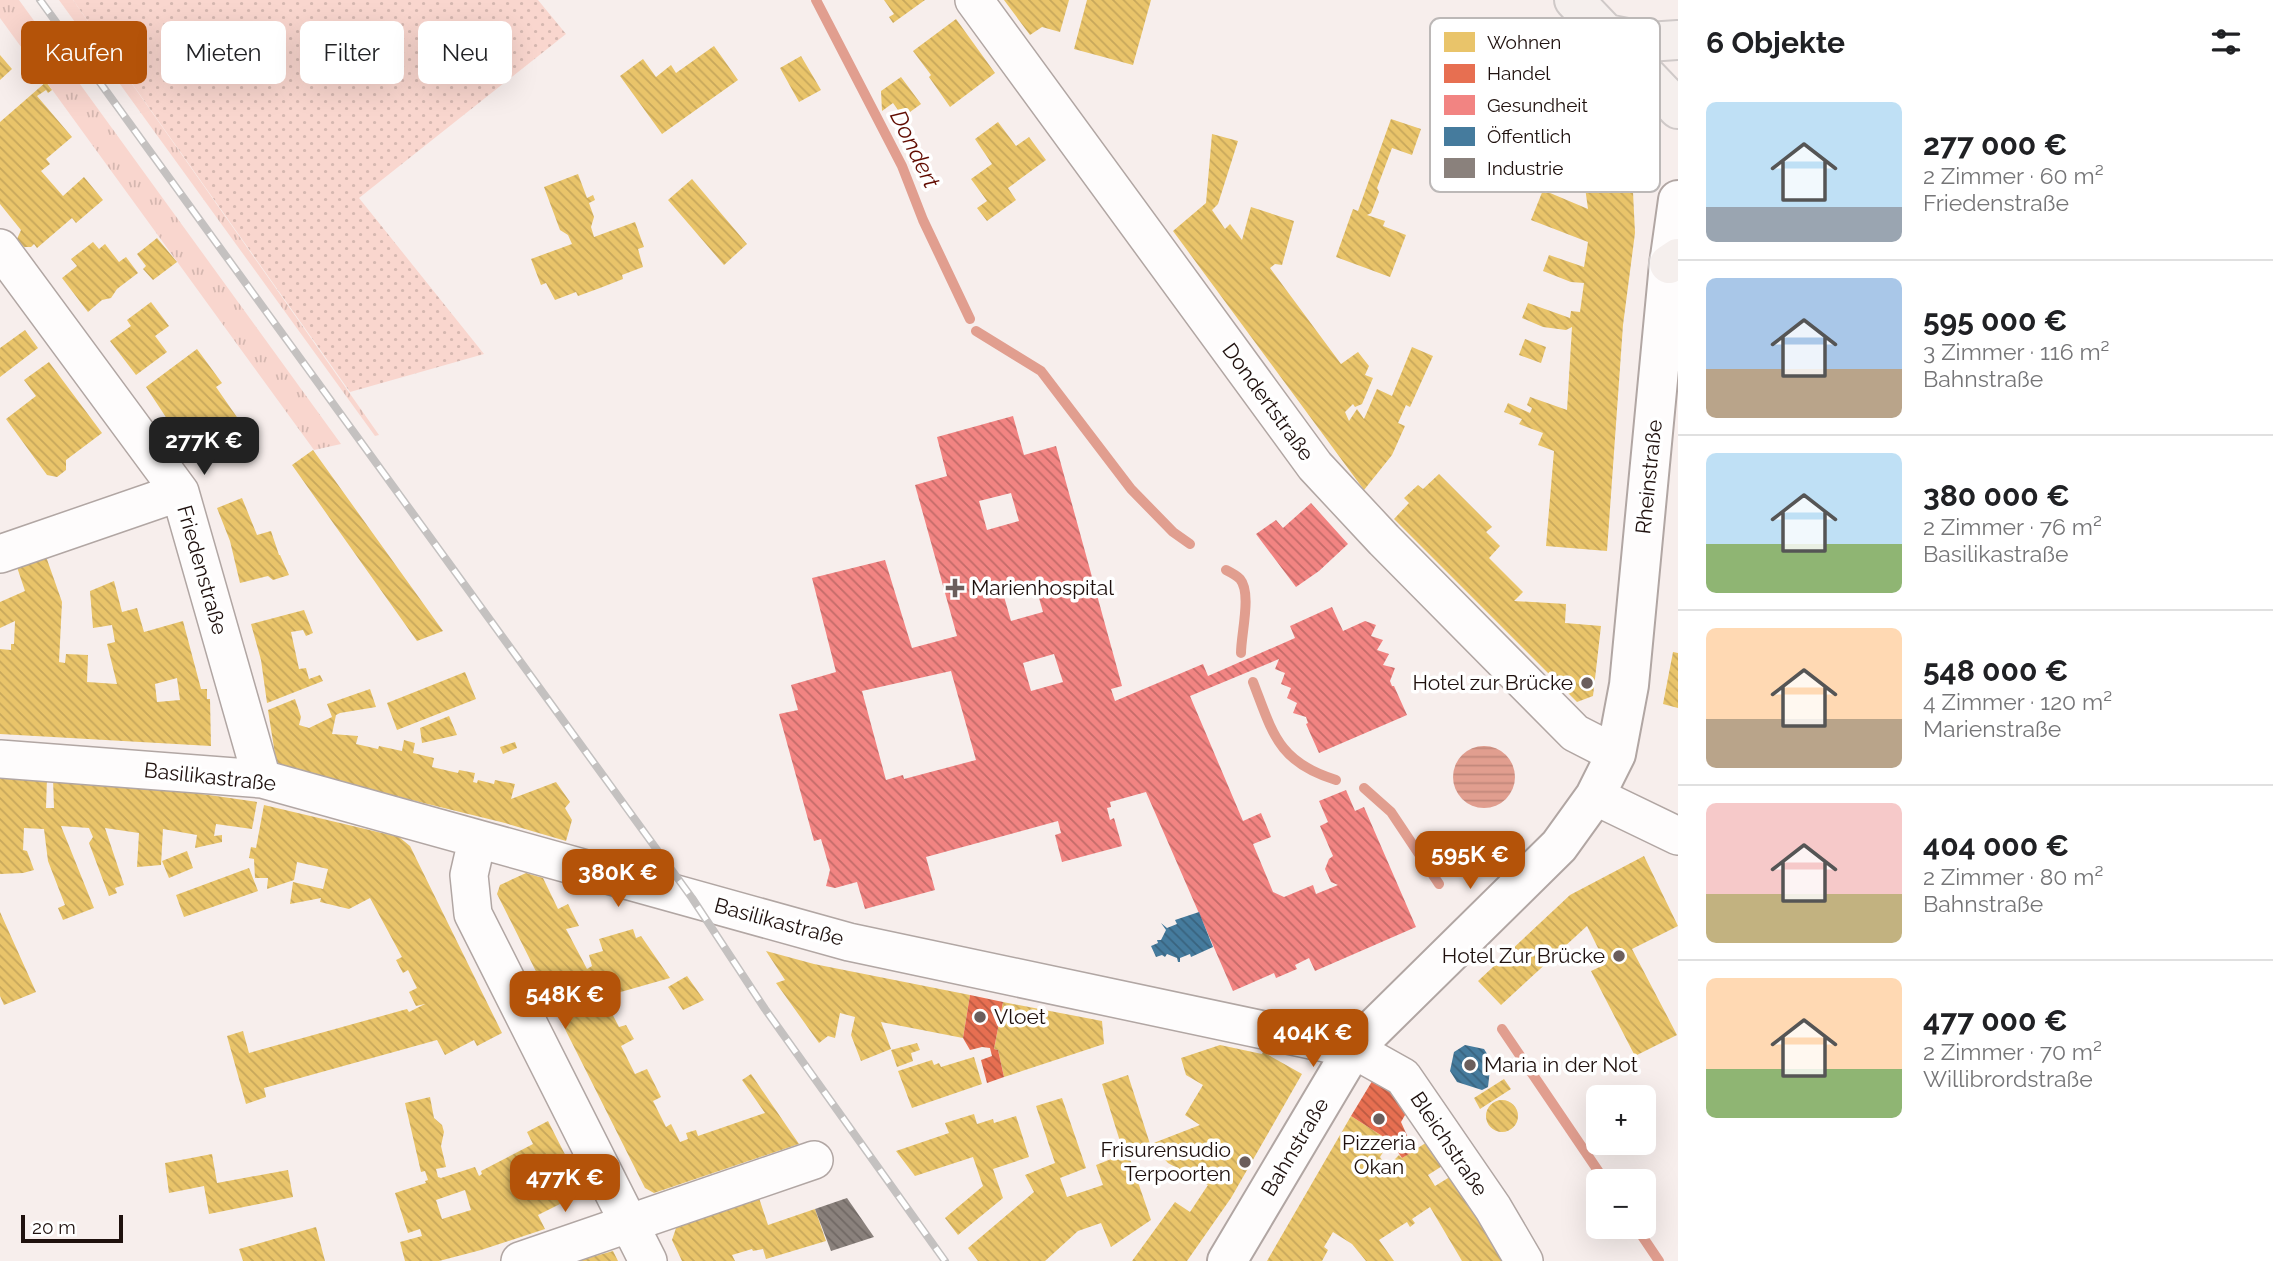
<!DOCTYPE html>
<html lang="de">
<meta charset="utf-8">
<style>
:root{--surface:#fff;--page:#f6f6f6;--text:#202124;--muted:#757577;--line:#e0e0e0;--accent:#b45309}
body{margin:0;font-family:Raleway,sans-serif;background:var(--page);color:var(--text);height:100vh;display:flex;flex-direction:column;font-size:26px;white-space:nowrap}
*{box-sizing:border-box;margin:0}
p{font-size:23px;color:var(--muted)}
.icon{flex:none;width:38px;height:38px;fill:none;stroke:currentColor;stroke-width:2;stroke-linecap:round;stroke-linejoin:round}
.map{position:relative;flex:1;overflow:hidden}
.side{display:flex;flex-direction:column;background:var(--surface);width:595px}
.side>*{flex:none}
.guide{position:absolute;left:21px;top:21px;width:665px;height:63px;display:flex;gap:14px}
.fabs{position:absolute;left:1586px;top:1085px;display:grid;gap:14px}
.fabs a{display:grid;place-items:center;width:70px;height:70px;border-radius:10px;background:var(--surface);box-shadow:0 7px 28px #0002;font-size:35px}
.scale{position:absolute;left:21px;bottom:18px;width:102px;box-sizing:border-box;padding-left:7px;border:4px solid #1f110e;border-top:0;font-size:19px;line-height:24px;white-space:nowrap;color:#1f110e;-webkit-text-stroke:5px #fff;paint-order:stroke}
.price{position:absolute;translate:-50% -60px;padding:0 16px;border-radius:14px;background:var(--accent);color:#fff;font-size:23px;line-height:46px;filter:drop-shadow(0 2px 4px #0008)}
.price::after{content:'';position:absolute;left:50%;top:42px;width:21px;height:16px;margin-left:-10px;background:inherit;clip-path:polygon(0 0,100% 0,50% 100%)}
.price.on{background:#222;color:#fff}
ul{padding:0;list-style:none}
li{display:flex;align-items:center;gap:21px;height:175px;padding:0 28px}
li+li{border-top:2px solid var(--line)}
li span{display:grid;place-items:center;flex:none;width:196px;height:140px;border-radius:10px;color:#555}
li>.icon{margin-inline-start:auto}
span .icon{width:84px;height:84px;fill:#fffc;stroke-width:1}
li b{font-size:30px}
h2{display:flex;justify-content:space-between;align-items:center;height:84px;padding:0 28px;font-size:30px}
.pill{padding:0 24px;border-radius:10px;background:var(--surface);box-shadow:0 7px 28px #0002;font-size:24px;line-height:63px}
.pill.on{background:var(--accent);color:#fff}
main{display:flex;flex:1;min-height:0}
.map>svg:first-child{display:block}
.grass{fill:url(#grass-tufts)}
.garden{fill:url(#garden-dots)}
.water{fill:url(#water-rules)}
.homes{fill:url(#homes-back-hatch);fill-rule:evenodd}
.shops{fill:url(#shops-back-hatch)}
.health{fill:url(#health-back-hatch);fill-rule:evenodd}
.public{fill:url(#public-back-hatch)}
.industry{fill:url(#industry-back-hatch)}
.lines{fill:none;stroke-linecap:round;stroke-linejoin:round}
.stream{stroke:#e19e8f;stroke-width:10}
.minor-casing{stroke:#b1a6a3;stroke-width:40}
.tertiary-casing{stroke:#b1a6a3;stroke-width:42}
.primary-casing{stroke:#cfc9c8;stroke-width:42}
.minor{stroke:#fefcfc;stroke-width:37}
.tertiary{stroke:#fefcfc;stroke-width:38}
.primary{stroke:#f5efed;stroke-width:38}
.rail-casing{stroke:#c4c1c0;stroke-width:8}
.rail{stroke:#fff;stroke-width:5;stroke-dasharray:16;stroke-linecap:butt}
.poi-dot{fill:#6b5e5c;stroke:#fff;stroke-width:2.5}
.labels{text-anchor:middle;stroke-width:7;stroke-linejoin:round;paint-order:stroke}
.street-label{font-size:21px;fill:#1f110e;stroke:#fff}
.poi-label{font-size:21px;fill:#1f110e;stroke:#fff;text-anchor:start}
.water-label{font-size:23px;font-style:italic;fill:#610b00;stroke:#fff}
.key{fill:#fff;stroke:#bcb8b7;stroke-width:2}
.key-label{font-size:19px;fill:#1f110e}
</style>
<main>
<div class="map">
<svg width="1678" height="1261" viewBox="0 0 1678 1261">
<defs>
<pattern id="grass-tufts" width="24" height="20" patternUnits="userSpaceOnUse" patternTransform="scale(1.75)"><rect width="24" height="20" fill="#f9d6ce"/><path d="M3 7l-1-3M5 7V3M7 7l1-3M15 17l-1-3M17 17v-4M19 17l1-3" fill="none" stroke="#d5b7b0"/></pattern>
<pattern id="garden-dots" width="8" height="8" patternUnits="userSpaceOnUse" patternTransform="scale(1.75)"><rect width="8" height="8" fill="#f9d6ce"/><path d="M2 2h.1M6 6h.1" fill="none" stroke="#d5b7b0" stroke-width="1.8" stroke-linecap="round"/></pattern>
<pattern id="water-rules" width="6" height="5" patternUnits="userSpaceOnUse" patternTransform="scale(1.75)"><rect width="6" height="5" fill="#e19e8f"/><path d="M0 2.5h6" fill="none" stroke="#c1877a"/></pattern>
<pattern id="homes-back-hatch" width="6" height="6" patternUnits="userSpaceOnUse" patternTransform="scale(1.75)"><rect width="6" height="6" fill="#e9c46a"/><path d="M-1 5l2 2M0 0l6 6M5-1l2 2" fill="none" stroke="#c7a75b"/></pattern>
<pattern id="shops-back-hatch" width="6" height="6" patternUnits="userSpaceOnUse" patternTransform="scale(1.75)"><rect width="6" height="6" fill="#e76f51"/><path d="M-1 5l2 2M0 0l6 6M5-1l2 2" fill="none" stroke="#bb5a42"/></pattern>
<pattern id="health-back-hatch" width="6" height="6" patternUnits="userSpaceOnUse" patternTransform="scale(1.75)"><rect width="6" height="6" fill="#f28482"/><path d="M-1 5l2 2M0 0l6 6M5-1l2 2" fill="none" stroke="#c36b69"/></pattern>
<pattern id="public-back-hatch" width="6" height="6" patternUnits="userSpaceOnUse" patternTransform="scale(1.75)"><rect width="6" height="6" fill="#457b9d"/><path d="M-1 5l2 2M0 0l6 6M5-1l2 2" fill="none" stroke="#39637e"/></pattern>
<pattern id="industry-back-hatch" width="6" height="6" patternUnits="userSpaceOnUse" patternTransform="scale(1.75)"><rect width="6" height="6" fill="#8a817c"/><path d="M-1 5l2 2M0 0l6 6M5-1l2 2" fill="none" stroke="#706864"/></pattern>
</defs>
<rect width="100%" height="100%" fill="#f7eeec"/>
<path class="grass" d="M0 0H19L341 444 314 450 0 18Z
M59 0H73L379 435 375 436Z"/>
<path class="garden" d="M73 0H538L566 34 359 198 484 354 350 392Z"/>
<path class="water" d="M1453 777a31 31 0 1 1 62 0a31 31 0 1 1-62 0Z"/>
<path class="homes" d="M884 0H925L893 23 889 17 894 14Z
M1004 0H1069L1060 32 1042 27 1030 35Z
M1087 0H1151L1133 65 1074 49Z
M956 19 995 73 950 107 929 77 931 75 913 51Z
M714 46 738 80 662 134 620 76 643 59 656 77 671 65 676 73Z
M0 55 12 69 0 80Z
M801 56 821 90 799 102 780 68Z
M901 77 921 104 903 117 893 103 882 111 881 91Z
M46 82 52 90 48 93 46 90 37 96 72 137 46 159 50 164 41 171 63 196 84 177 103 200 76 223 72 218 37 248 34 244 31 247H24L17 239 21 230 0 204V122Z
M1391 119 1421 129 1412 155 1392 148 1377 188 1379 192 1371 213 1367 215 1385 221 1383 226 1406 235 1390 277 1336 257 1353 209 1358 211Z
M998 122 1016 146 1029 137 1046 160 1008 188 1016 200 987 221 977 208 987 201 971 179 992 164 975 139Z
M1212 134 1238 141 1218 204 1212 210 1225 229 1230 224 1242 240 1251 207 1294 221 1282 265 1275 264 1270 268 1341 364 1358 352 1369 366 1365 375 1373 378 1362 404 1355 407 1353 404 1345 412 1349 421 1357 409 1364 419 1377 389 1392 396 1412 347 1433 356 1410 407 1406 405 1398 423 1405 426 1392 455 1364 490 1173 231 1206 203Z
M1555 150 1581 161 1626 153 1633 192 1635 233 1623 325 1607 551 1546 546 1554 451 1538 445 1543 433 1519 424 1522 419 1504 412 1508 403 1530 413 1532 408 1527 405 1530 397 1567 410 1572 327 1566 330 1543 327 1522 318 1528 303 1570 318 1571 311 1580 312 1584 283 1571 282 1543 271 1549 255 1584 267 1588 242 1531 220 1543 190 1588 209 1584 180 1548 165Z
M578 174 587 198 593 195 595 200 589 203 594 217 591 227 594 237 635 222 644 247 638 249 643 267 622 275 623 279 600 288 578 296 576 292 555 300 546 283 541 285 531 259 572 244 568 235 560 230 544 187Z
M692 179 747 244 724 265 668 200Z
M157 238 177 262 153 280 143 269 146 266 137 254Z
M93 242 99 249 105 244 119 262 126 257 138 273 117 289 111 298 102 300 88 312 62 278 77 266 71 259Z
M151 302 169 326 155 336 167 352 136 375 110 341 131 326 127 320Z
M25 330 38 348 0 377V348Z
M1525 339 1546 347 1541 363 1519 355Z
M197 349 222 383 216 387 241 423 209 446 198 431 183 443 146 387Z
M49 362 102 433 66 460V470L57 477 47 475 6 419 36 396 24 380Z
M313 450 443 631 417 641 292 465Z
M1439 474 1492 527 1486 532 1500 546 1489 558 1523 592 1514 601 1566 604 1565 623 1601 626 1593 696 1577 702 1394 519 1409 503 1404 498 1418 485 1423 489Z
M242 498 257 535 271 531 279 555H280L289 575 273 580 268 576 240 583 230 541 217 508Z
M43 548 62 602 59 662 65 663 66 654 88 655 87 682 117 684 107 644 115 642 112 625 93 628 90 591 114 581 122 612 137 608 144 632 183 621 201 689H207V699H210L211 746 0 734V649L11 650V644H14L15 621 0 628V602L25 591 14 558ZM177 678 180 700 157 702 155 684Z
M304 610 313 633 306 636 303 630 291 632 299 669 306 668 309 679 320 675 323 681 267 703 261 660 251 624Z
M1673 652 1678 653V708L1663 704Z
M465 672 476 699 397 730 387 703Z
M370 689 376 707 340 713 336 715 332 734 358 736 356 744 378 749 379 746 402 751 404 740 415 743 413 753 434 758 432 767 458 773 459 770 475 773 473 782 477 783 478 780 494 784 495 780 515 784 511 799 556 782 570 802 565 808 572 820 566 841 505 823 277 767 268 710 295 699 301 717 299 725 309 728 332 717 327 704Z
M449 716 457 735 422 743 420 728Z
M515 742 517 748 503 754 500 747Z
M0 775 47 777 46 808H54L53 778 167 789 257 802 252 829 216 824 214 836 222 835V842L195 848 197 835 163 829 161 865 137 867 139 833 105 828 124 885 115 888 117 893 109 896 89 843 93 837 89 828 61 826 94 908 63 920 58 908 65 905 48 861 44 829 24 828 23 850 27 851 34 870 23 873 0 874Z
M264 805 399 837 410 846 502 1033 477 1046 474 1040 445 1055 437 1040 264 1088 266 1097 246 1104 227 1036 243 1031 249 1053 407 1009 409 1012 425 1004 416 1006 409 992 417 988 408 970 403 973 396 960 402 957 370 898 349 909 320 902 321 898 290 904 293 882 323 889 328 869 297 862 294 880 267 889 268 878H255L254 859 249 858 251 847 256 848Z
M187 851 193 868 169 878 162 861Z
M1644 856 1678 926 1632 949 1677 1035 1635 1056 1591 971 1606 964 1587 926 1501 1005 1478 981 1570 895Z
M249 868 258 891 184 917 176 895Z
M526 873 543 878 558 909 568 904 579 926 566 929 587 969 592 966 589 955 603 951 599 939 633 929 636 938 641 936 670 978 610 995 608 987 602 988 603 993 597 995 601 1002 605 1000 619 1027 626 1025 634 1039 621 1046 635 1074 647 1069 661 1097 653 1101 666 1127 671 1124 680 1142 688 1139 686 1133 696 1130 698 1136 765 1113 742 1080 751 1074 799 1144 654 1193 645 1188 497 894 500 885Z
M0 912 36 992 4 1005 0 996Z
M766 951 814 964 970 995 963 1038 881 1022 891 1049 861 1061 851 1035 855 1017 840 1013 835 1038 828 1036 819 1043 776 983 785 980Z
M687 976 704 1000 683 1010 668 987Z
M1003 1002 1102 1021 1104 1044 1004 1077 998 1050 994 1049Z
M917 1043 920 1050 911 1053 913 1061 897 1067 891 1050Z
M1220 1045 1262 1054 1263 1052 1302 1074 1231 1198 1187 1261H1132L1175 1202 1190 1212 1208 1185 1168 1163 1151 1144 1200 1125 1185 1115 1203 1085 1186 1075 1181 1058Z
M974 1057 982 1084 912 1108 898 1071 932 1060 934 1065 939 1063 941 1067Z
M1128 1075 1150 1144 1128 1153 1151 1220 1111 1247 1101 1223 1078 1231 1045 1261H978L968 1248 1034 1192 1025 1175 1055 1163 1036 1106 1062 1098 1086 1168 1060 1178 1067 1197 1103 1185 1096 1165 1124 1154 1102 1084Z
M1504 1079 1511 1089 1480 1109 1474 1098Z
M430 1097 434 1118 442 1125 444 1132 441 1146 446 1167 436 1169 438 1177 441 1178 475 1167 479 1176 482 1174 481 1171 533 1144 527 1132 548 1121 584 1192 538 1215 545 1229 481 1250 439 1261H405L400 1242 422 1236 420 1229 408 1233 395 1193 426 1183 425 1181 428 1180 425 1171 421 1172 405 1103ZM465 1190 471 1210 442 1219 436 1200Z
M1486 1116a16 16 0 1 1 32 0a16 16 0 1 1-32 0Z
M974 1114 977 1124 993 1119 994 1123 1016 1116 1029 1157 993 1169 1003 1198 958 1235 945 1218 983 1186 973 1157 915 1176 896 1151 949 1133 945 1123Z
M1351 1116 1390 1141 1380 1157 1391 1173 1399 1166 1393 1161 1399 1155 1402 1158 1432 1139 1447 1163 1428 1175 1435 1186 1453 1175 1504 1261H1462L1430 1207 1412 1219 1415 1223 1410 1227 1407 1222 1379 1240 1394 1261H1366L1352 1244 1333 1232 1324 1247 1328 1250 1322 1261H1267Z
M212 1154 217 1183 288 1170 293 1197 209 1214 204 1186 169 1193 165 1163Z
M759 1198 768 1225 815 1209 826 1241 766 1259 763 1249 753 1251 752 1249 732 1255 735 1261H682L672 1240 677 1225Z
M316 1227 325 1261H243L239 1249Z
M613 1251 618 1261H581V1260Z"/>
<path class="shops" d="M970 995 1003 1002 994 1049 998 1050 1004 1077 987 1083 981 1060 992 1056 990 1048 982 1047 970 1050 963 1038Z
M1374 1078 1412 1103 1401 1122 1414 1151 1402 1158 1390 1141 1351 1116Z"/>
<path class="health" d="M1013 416 1024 455 1056 446 1122 686 1111 689 1115 701 1203 664 1208 676 1295 638 1290 626 1332 607 1343 631 1365 621 1376 625 1371 636 1383 640 1377 650 1389 654 1383 665 1395 668 1390 681 1392 686H1394L1407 715 1319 753 1306 724 1308 723 1306 717 1293 713 1297 703 1287 698 1291 688 1281 684 1285 673 1275 669 1279 659 1190 696 1243 821 1261 813 1271 837 1253 844 1273 892 1284 897 1313 885 1316 894 1338 885 1331 882 1325 869 1329 859 1333 856 1320 826 1328 822 1319 801 1346 790 1355 811 1364 807 1416 927 1315 971 1309 958 1295 965 1297 969 1276 978 1274 973 1233 991 1146 792 1110 802 1111 807 1107 808 1110 820 1114 818 1122 846 1062 862 1055 835 1061 833 1058 821 926 857 935 890 865 909 857 882 835 888 826 886 830 870 821 839 814 841 779 714 798 710 791 685 836 672 812 578 885 560 912 648 957 636 915 485 947 476 937 437ZM1011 493 1019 521 987 530 979 501ZM1035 584 1043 612 1011 621 1003 593ZM1054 654 1063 682 1031 691 1023 663ZM951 671 976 760 904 779 903 775 886 780 862 691Z
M1311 503 1348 544 1319 571 1296 587 1256 534 1276 520 1283 528Z"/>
<path class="public" d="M1199 912 1213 947 1191 957 1190 954 1180 958V962H1178L1177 958 1167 954 1165 957 1162 955 1156 957 1151 946 1158 943 1157 940H1161L1166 930 1161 923 1167 928 1177 924 1175 920Z
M1465 1045 1484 1049 1491 1060 1488 1087 1482 1090 1457 1082 1450 1071 1454 1052Z"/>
<path class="industry" d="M847 1198 874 1237 831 1251 815 1209Z"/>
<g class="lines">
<path class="stream" d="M816 0 902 166 923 220 970 319
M976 331 1041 371 1131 489 1173 532 1190 544
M1226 570C1230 572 1237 576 1240 579 1252 593 1241 634 1241 653
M1253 682C1273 734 1278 762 1336 780
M1364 788 1391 812 1439 884
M1502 1029 1605 1181
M1636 1227 1659 1261"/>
<g class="minor-casing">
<path id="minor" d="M974 0 1315 466 1384 540 1575 733 1616 754
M0 248 180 492 262 779
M0 554 180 492
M0 759 262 779 849 942 1353 1049 1403 1077 1493 1208 1524 1261
M1595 796 1678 836
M477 840 469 875 473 914 648 1261
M520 1261 814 1160"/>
</g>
<g class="tertiary-casing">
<path id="tertiary" d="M1227 1261 1353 1049 1559 846 1595 796 1616 754 1629 685 1669 264 1678 200"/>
</g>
<g class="primary-casing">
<path id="primary" d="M1574 0 1678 109
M1607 34 1648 42 1678 40
M1669 264 1678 258"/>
</g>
<use href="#minor" class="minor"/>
<use href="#tertiary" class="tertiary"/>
<use href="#primary" class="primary"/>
<g class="rail-casing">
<path id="rail" d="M40 0 692 898 765 1009 945 1261"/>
</g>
<use href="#rail" class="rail"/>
</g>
<g class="poi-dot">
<path d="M951.5 577.5h7v7h7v7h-7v7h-7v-7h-7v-7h7z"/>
<circle cx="1587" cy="683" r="7"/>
<circle cx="1619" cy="956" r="7"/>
<circle cx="980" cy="1017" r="7"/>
<circle cx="1470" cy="1065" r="7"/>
<circle cx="1379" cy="1119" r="7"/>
<circle cx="1245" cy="1162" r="7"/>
</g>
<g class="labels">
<g class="street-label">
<text transform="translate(1268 402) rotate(54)" y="7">Dondertstraße</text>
<text transform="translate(1649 477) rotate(-84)" y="7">Rheinstraße</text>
<text transform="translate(202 570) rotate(74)" y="7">Friedenstraße</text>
<text transform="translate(210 777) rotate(6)" y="7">Basilikastraße</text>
<text transform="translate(779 922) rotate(15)" y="7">Basilikastraße</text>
<text transform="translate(1449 1144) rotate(56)" y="7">Bleichstraße</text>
<text transform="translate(1295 1147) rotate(-59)" y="7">Bahnstraße</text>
</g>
<g class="poi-label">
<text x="971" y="595">Marienhospital</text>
<text x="1573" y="690" text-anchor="end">Hotel zur Brücke</text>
<text x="1605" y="963" text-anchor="end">Hotel Zur Brücke</text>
<text x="994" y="1024">Vloet</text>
<text x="1484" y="1072">Maria in der Not</text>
<text x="1379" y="1150" text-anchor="middle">Pizzeria<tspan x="1379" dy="24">Okan</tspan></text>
<text x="1231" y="1157" text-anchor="end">Frisurensudio<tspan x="1231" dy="24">Terpoorten</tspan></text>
</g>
<g class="water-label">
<text transform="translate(915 149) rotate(64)" y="8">Dondert</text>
</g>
</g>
<rect x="1430" y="18" width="230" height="174" rx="10" class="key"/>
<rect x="1444" y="32" width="31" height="20" fill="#e9c46a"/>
<rect x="1444" y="64" width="31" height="19" fill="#e76f51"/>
<rect x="1444" y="95" width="31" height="20" fill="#f28482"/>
<rect x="1444" y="127" width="31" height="19" fill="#457b9d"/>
<rect x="1444" y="158" width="31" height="20" fill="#8a817c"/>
<g class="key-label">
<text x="1487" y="49">Wohnen</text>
<text x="1487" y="80">Handel</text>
<text x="1487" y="112">Gesundheit</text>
<text x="1487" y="143">Öffentlich</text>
<text x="1487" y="175">Industrie</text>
</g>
</svg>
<div class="fabs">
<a>+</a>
<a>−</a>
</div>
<div class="scale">20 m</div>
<b class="price on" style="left:204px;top:477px">277K €</b>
<b class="price" style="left:1470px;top:891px">595K €</b>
<b class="price" style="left:618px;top:909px">380K €</b>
<b class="price" style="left:565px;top:1031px">548K €</b>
<b class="price" style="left:1313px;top:1069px">404K €</b>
<b class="price" style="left:565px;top:1214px">477K €</b>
<div class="guide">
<a class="pill on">Kaufen</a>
<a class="pill">Mieten</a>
<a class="pill">Filter</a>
<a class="pill">Neu</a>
</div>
</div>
<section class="side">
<h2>6 Objekte<svg class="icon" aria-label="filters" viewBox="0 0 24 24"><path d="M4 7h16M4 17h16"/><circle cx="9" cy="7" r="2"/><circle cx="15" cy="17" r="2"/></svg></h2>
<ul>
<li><span style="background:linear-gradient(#bfe0f5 75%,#9aa5b1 0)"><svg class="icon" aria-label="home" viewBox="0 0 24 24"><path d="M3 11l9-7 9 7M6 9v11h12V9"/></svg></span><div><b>277 000 €</b><p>2 Zimmer · 60 m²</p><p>Friedenstraße</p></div></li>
<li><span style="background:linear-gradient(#a9c7e8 65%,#b9a48a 0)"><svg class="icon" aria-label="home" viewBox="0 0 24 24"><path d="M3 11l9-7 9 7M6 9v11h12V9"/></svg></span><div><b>595 000 €</b><p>3 Zimmer · 116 m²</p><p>Bahnstraße</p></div></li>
<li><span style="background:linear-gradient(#bfe0f5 65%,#8fb573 0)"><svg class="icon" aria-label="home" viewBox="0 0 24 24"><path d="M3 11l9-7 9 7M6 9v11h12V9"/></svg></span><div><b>380 000 €</b><p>2 Zimmer · 76 m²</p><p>Basilikastraße</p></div></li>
<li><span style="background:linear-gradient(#ffd9b3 65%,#b9a48a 0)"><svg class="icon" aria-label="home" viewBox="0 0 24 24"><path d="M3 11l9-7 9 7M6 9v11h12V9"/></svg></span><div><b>548 000 €</b><p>4 Zimmer · 120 m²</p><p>Marienstraße</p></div></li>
<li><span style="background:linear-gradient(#f6c9c9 65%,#c2b280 0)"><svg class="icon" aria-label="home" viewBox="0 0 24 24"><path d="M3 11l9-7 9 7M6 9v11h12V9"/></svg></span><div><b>404 000 €</b><p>2 Zimmer · 80 m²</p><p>Bahnstraße</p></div></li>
<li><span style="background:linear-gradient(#ffd9b3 65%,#8fb573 0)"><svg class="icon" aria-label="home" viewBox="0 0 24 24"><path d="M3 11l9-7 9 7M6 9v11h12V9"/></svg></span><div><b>477 000 €</b><p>2 Zimmer · 70 m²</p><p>Willibrordstraße</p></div></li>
</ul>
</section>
</main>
